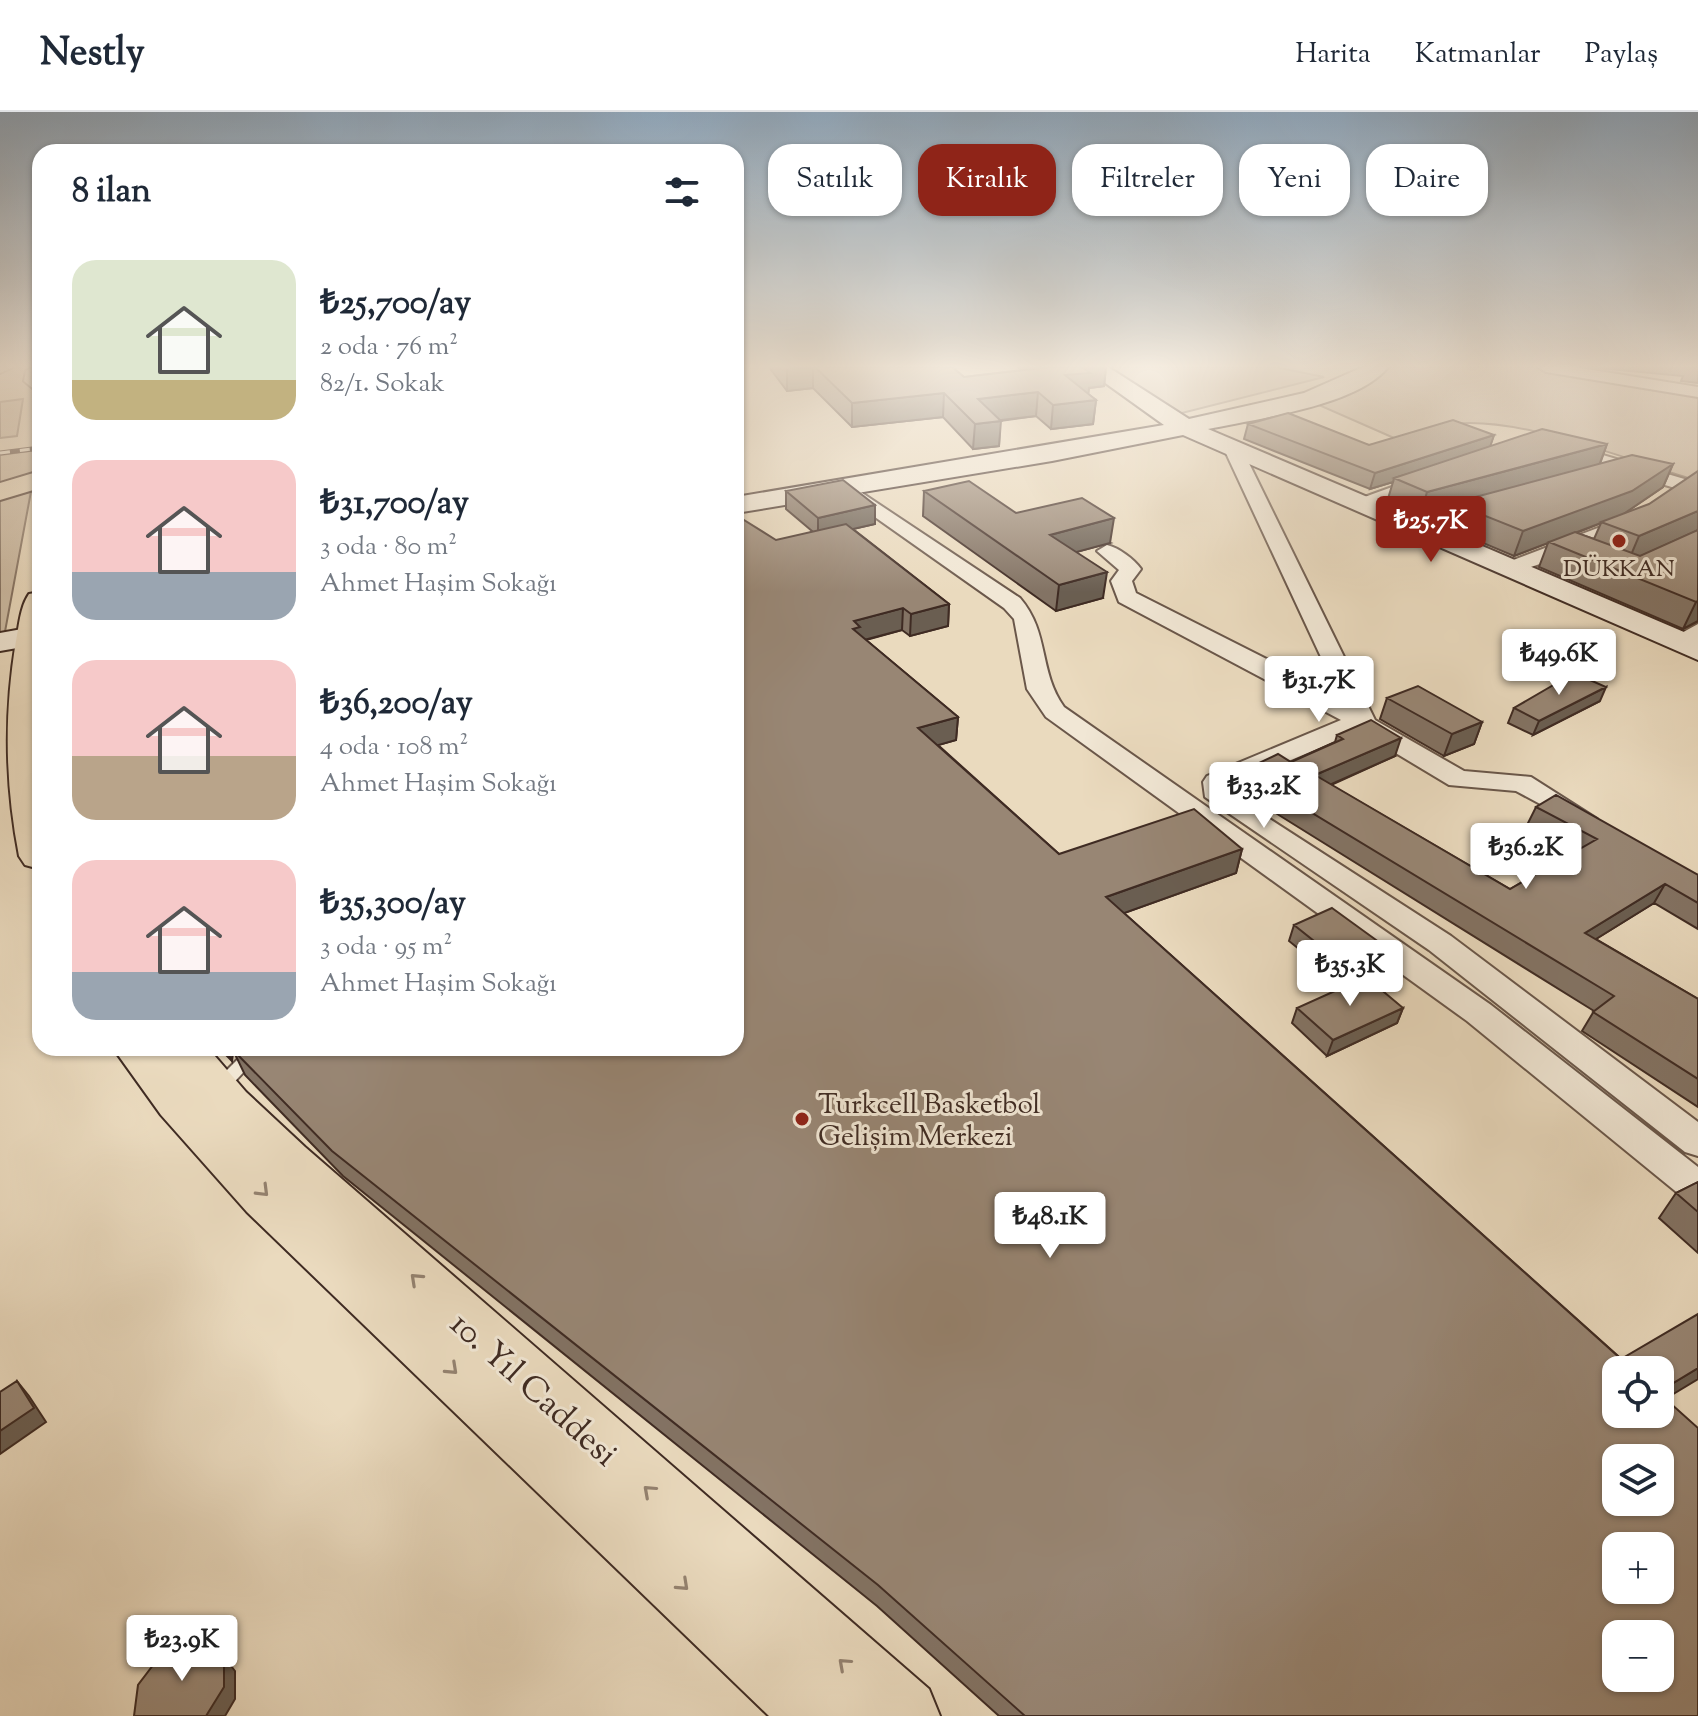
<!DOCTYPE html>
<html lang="tr">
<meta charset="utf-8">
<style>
:root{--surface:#fff;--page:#f2f2f3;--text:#1f2937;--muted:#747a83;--line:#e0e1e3;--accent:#8f2418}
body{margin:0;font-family:"Sorts Mill Goudy",serif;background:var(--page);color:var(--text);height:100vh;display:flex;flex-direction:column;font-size:30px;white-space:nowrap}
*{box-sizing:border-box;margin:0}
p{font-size:26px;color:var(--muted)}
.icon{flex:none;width:44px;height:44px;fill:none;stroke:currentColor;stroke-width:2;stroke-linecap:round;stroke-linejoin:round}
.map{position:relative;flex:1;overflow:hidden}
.panel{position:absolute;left:32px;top:32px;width:712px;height:912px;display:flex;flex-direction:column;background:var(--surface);border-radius:24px;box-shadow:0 2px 6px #0004}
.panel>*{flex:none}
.banner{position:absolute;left:768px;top:32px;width:760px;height:72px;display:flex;gap:16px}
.tools{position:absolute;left:1602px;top:1244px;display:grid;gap:16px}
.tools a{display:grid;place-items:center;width:72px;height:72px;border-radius:16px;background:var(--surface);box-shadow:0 2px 6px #0004;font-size:40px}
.price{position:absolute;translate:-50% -68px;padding:0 18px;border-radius:8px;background:#fff;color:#222;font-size:26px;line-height:52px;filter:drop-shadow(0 2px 4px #0008)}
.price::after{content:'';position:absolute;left:50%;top:48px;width:24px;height:18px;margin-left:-12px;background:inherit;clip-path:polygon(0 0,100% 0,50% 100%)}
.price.active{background:var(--accent);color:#fff}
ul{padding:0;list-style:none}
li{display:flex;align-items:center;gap:24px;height:200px;padding:0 40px}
li span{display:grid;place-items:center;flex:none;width:224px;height:160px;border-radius:24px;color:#555}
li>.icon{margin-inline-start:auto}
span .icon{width:96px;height:96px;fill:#fffc;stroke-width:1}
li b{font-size:34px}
h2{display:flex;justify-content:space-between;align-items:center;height:96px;padding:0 40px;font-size:34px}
.chip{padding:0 28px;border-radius:24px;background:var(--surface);box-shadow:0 2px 6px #0004;font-size:28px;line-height:72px}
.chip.active{background:var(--accent);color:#fff}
header{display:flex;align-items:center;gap:48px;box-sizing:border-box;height:112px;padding:0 40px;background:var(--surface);border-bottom:2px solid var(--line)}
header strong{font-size:38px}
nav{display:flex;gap:44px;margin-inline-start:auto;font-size:28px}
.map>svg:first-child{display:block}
.green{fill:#cdbca4;stroke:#867464;stroke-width:2}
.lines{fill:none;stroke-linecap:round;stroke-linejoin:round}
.lane-casing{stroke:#6a574a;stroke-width:4}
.street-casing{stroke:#6a574a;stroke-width:4}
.secondary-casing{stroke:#3f2b23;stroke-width:4}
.primary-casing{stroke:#3f2b23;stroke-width:4}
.lane{fill:#f1e7d5;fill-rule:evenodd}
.street{fill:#f1e7d5;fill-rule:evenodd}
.secondary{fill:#f1e7d5;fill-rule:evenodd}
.primary{fill:#eadabe;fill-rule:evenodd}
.rail-casing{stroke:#3f2b23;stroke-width:5}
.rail{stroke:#f1e7d5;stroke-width:3;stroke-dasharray:10;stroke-linecap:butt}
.wall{fill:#837364;stroke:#3f2b23;stroke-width:2;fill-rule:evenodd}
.shaded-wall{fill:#6a5e51;stroke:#3f2b23;stroke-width:2}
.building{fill:#988674;stroke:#3f2b23;stroke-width:2;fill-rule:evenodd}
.oneway{stroke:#948270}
.poi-dot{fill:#8f2418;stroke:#f1e7d5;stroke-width:3}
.labels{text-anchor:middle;stroke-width:6;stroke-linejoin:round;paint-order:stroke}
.far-poi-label{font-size:24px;fill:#3f2b23;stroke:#f1e7d5}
.poi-label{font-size:28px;fill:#3f2b23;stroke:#f1e7d5;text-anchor:start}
.near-street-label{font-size:34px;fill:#3f2b23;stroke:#f1e7d5}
</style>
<header>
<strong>Nestly</strong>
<nav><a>Harita</a><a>Katmanlar</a><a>Paylaş</a></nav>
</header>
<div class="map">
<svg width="1698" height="1604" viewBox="0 0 1698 1604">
<rect width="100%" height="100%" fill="#eadabe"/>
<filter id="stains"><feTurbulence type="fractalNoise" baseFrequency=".0025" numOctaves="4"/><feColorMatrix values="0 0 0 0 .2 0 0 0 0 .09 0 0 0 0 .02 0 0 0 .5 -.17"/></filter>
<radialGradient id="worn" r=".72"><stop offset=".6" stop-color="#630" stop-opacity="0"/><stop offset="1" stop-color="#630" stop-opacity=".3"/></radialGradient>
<path class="green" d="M1111 255H1275L1324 265 1178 302 1166 299Z
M1392 255H1533L1698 282V369C1632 350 1499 294 1435 316 1427 319 1417 328 1410 333L1312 290 1340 282Z
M23 287 17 324 0 326V290Z
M37 338 34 363 0 374V343Z
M32 374 4 525 0 526V385Z"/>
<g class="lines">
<g class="lane-casing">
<path id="lane" d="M33 255H40L33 260 32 269 40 276V282L24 269 26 259Z
M236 936H252L254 949 224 981 218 983 212 981 210 977 212 973 238 947Z"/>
</g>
<g class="street-casing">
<path id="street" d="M0 255H13L0 261Z
M1538 255H1574L1698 275V285L1546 260Z
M1562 331 1698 371V383L1556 340V332Z
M1234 334 1243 339 1375 608 1464 659 1531 665 1597 707 1593 713 1583 715 1516 679 1449 673 1359 619 1230 674 1231 682 1451 824 1698 1010V1044L1685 1040 1429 838 1205 685 1203 670 1207 664 1341 608 1119 490 1111 469 1119 458 1097 439 1107 433C1119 436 1134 447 1141 457L1132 469 1136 481 1302 565 1325 564 1329 569 1320 575 1341 588 1225 339Z
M1428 362 1434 363V371L1357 397 1348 391Z
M844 369 1020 486C1050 521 1038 558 1064 595L1491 893 1698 1055V1091L1685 1087 1467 909 1046 605 1027 577 1014 507 1004 496 838 379 835 375Z
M1488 390 1495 392V400L1412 421 1402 415 1405 411Z
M1632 403 1639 405 1642 409 1639 413 1576 440 1507 463 1497 457 1500 453Z
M1698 512V528L1678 536 1667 529Z"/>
</g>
<g class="secondary-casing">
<path id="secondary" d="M1083 255H1108L1189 307 1304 281 1363 255H1388C1358 294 1254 307 1208 317L1698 526V548L1183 323 1052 349 736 401V385L1164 313Z
M33 515 40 516V532L0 539V521Z"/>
</g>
<g class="primary-casing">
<path id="primary" d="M40 359V376L0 388V371Z
M40 480V757L25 753 19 744C5 672 4 602 16 529 19 514 20 495 29 482Z
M113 936H208L246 980 305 1035 929 1577 940 1604H769L247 1100 161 1003Z"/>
</g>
<use href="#lane" class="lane"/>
<use href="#street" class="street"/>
<use href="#secondary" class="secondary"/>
<use href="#primary" class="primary"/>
<g class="rail-casing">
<path id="rail" d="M0 341 40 336"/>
</g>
<use href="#rail" class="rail"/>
</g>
<path class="wall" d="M769 255H952L964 265 1022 258 1018 255H1106L1104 274 1089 276 1088 282 1096 288 1093 312 1051 317 1036 304 1000 309 999 334 973 337 943 305 852 315 813 276 787 279Z
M1589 255H1698V271L1681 269 1683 264Z
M1248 312 1369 333 1494 323 1490 334 1607 332 1600 352H1673L1663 375 1625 401 1698 418V509L1683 517 1539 455 1548 431 1514 444 1445 415 1452 395 1420 404 1387 390 1393 370 1370 377 1244 327ZM1601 411 1594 427 1576 421Z
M786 379 875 393V412L853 417 949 492 948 514 910 524 902 518 866 528 958 605 956 628 938 633 1059 742 1242 737 1236 761 1124 801 1666 1287 1698 1604H999L877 1494 343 1064 245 963 233 938 812 419 786 397Z
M924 379 1016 401 1110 431 1076 440 1103 486 1056 499 923 404Z
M1387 586 1482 610 1474 632 1444 644 1380 607Z
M1600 589 1533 623 1508 611 1514 596Z
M1337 623 1395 644 1331 673 1510 777 1575 740 1527 713 1536 695 1698 763V817L1654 791 1596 827 1698 887V995L1582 919 1594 899 1274 700 1268 702 1234 680 1238 661 1291 650 1335 630Z
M1294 813 1378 848 1337 868 1289 829Z
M1297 896H1403L1397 911 1327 944 1292 911Z
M219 936H233L232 949Z
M1698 1070V1141L1659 1106 1676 1081Z"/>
<path class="shaded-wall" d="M797 255H813V276L787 279V256Z
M1081 255H1106L1104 274 1089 276 1088 284 1065 263Z
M1038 280 1036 304 976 311 978 287Z
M944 281 943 305 852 315V291Z
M1096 288 1093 312 1051 317 1053 293Z
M1001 309 999 334 973 337 975 312Z
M1494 323 1489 338 1394 366 1393 370 1370 377 1375 361Z
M1607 332 1598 356 1453 391 1452 395 1420 404 1427 380Z
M1673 352 1663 375 1622 403 1551 430H1549L1548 431 1514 444 1523 419Z
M875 393V412L818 425V406Z
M1698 399V418L1628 450 1639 424Z
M1114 406 1110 431 1047 448 1050 423Z
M1107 460 1103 486 1056 499 1059 473Z
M1698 489V509L1683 517 1696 490Z
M949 492 948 514 910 524 911 502Z
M903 496 902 518 860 529V537L854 516V509Z
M1606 575 1600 589 1533 623 1539 609Z
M958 605 956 628 918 639V616Z
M1482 610 1474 632 1444 644 1452 622Z
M1401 626 1395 644 1309 682 1315 663Z
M1279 681 1274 700 1268 702 1273 684Z
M1242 737 1236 761 1102 809 1106 785Z
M1665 772 1654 791 1575 840 1585 821Z
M1383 833 1378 848 1337 868 1343 852Z
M1403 896 1397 911 1327 944 1333 928Z
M225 936H233L232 949Z
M1698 1256V1267L1660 1290V1279Z
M17 1269 29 1284 46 1310 0 1342V1319Z
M217 1536 235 1559V1587L225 1604H206Z"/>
<path class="building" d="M815 255H952L964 265 1049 255H1082L1090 261 1065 263 1096 288 1053 293 1038 280 978 287 1001 309 975 312 944 281 852 291Z
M1288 301 1369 333 1453 308 1494 323 1375 361 1248 312Z
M1542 317 1607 332 1427 380 1394 366Z
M1632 343 1673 352 1632 379 1523 419 1453 391Z
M1698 359V399L1639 424 1601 410 1649 392Z
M843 368 875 393 818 406 786 379Z
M969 369 1016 401 1082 386 1114 406 1050 423 1107 460 1059 473 924 379Z
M736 403 776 428 846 412 949 492 911 502 903 496 854 509 860 515 853 517 958 605 918 616 1059 742 1194 697 1242 737 1106 785 1621 1247 1698 1202V1256L1660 1279V1258H1616V1302H1660V1282L1698 1316V1604H1025L878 1473 332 1039 233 938 235 936H736ZM1616 1346H1660V1390H1616ZM1616 1434H1660V1478H1616ZM1616 1522H1660V1566H1616Z
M1698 418V489L1696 490 1549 430 1575 420 1640 444Z
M1574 561 1606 575 1539 609 1514 596Z
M1418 574 1482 610 1452 622 1387 586Z
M1371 608 1401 626 1315 663 1510 777 1597 727 1536 695 1556 683 1698 763V791L1665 772 1585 821 1698 887V967L1593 900 1614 884 1279 681 1273 684 1238 661 1278 642 1291 650 1343 627 1337 623Z
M1332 796 1383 833 1343 852 1294 813Z
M1366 865 1403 896 1333 928 1297 896Z
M1698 1070V1100L1676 1081Z
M17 1269 34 1296 0 1319V1280Z
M191 1530H205L217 1536 224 1547V1575L206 1604H134L138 1573 160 1544Z"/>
<defs><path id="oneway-chevron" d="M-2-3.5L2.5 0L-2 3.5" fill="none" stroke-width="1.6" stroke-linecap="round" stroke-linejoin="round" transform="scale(2)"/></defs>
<g class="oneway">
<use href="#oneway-chevron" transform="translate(263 1079) rotate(45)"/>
<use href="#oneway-chevron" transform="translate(416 1167) rotate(-137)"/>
<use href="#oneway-chevron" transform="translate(452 1257) rotate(43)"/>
<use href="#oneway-chevron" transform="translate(649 1379) rotate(-138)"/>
<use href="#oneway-chevron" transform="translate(683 1473) rotate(43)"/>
<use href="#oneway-chevron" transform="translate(844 1552) rotate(-138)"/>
</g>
<linearGradient id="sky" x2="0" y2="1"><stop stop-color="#91abc2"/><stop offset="0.53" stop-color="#f6eee2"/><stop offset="1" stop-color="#f6eee2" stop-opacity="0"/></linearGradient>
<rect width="1698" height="480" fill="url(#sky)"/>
<g class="poi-dot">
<circle cx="1619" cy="429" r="8"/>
<circle cx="802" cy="1007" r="8"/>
</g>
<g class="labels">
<g class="far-poi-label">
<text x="1619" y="464">DÜKKAN</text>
</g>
<g class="poi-label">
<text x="818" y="1001">Turkcell Basketbol<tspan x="818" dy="32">Gelişim Merkezi</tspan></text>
</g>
<g class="near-street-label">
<text transform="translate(535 1276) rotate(42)" y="12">10. Yıl Caddesi</text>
</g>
</g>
<rect width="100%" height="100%" filter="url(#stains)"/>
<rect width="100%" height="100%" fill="url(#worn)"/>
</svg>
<div class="tools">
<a><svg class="icon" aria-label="locate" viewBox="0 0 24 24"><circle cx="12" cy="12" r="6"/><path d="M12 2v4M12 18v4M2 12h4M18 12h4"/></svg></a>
<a><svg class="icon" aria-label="layers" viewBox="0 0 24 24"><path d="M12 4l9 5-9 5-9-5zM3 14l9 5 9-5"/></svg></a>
<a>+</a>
<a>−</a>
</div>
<b class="price active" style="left:1431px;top:452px">₺25.7K</b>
<b class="price" style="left:1559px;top:585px">₺49.6K</b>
<b class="price" style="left:1319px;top:612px">₺31.7K</b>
<b class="price" style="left:1264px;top:718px">₺33.2K</b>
<b class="price" style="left:1526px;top:779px">₺36.2K</b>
<b class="price" style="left:1350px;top:896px">₺35.3K</b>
<b class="price" style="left:1050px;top:1148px">₺48.1K</b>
<b class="price" style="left:182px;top:1571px">₺23.9K</b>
<div class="banner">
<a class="chip">Satılık</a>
<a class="chip active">Kiralık</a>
<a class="chip">Filtreler</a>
<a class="chip">Yeni</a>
<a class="chip">Daire</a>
</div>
<section class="panel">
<h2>8 ilan<svg class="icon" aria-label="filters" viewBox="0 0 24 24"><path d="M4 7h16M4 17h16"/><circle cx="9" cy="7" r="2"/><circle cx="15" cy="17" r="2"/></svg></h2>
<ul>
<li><span style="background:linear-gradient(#dfe7d0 75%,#c2b280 0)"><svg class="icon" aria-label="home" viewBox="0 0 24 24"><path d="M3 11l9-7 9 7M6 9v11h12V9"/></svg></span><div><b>₺25,700/ay</b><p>2 oda · 76 m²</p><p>82/1. Sokak</p></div></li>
<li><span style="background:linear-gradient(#f6c9c9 70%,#9aa5b1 0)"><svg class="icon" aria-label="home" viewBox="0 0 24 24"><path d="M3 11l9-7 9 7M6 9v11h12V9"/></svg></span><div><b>₺31,700/ay</b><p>3 oda · 80 m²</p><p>Ahmet Haşim Sokağı</p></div></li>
<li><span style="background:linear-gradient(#f6c9c9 60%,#b9a48a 0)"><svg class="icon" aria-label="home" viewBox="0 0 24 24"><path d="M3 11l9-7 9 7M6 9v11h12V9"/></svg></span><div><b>₺36,200/ay</b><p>4 oda · 108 m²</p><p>Ahmet Haşim Sokağı</p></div></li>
<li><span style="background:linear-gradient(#f6c9c9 70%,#9aa5b1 0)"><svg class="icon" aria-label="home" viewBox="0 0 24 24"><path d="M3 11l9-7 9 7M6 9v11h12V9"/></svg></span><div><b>₺35,300/ay</b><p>3 oda · 95 m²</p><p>Ahmet Haşim Sokağı</p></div></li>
</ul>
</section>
</div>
